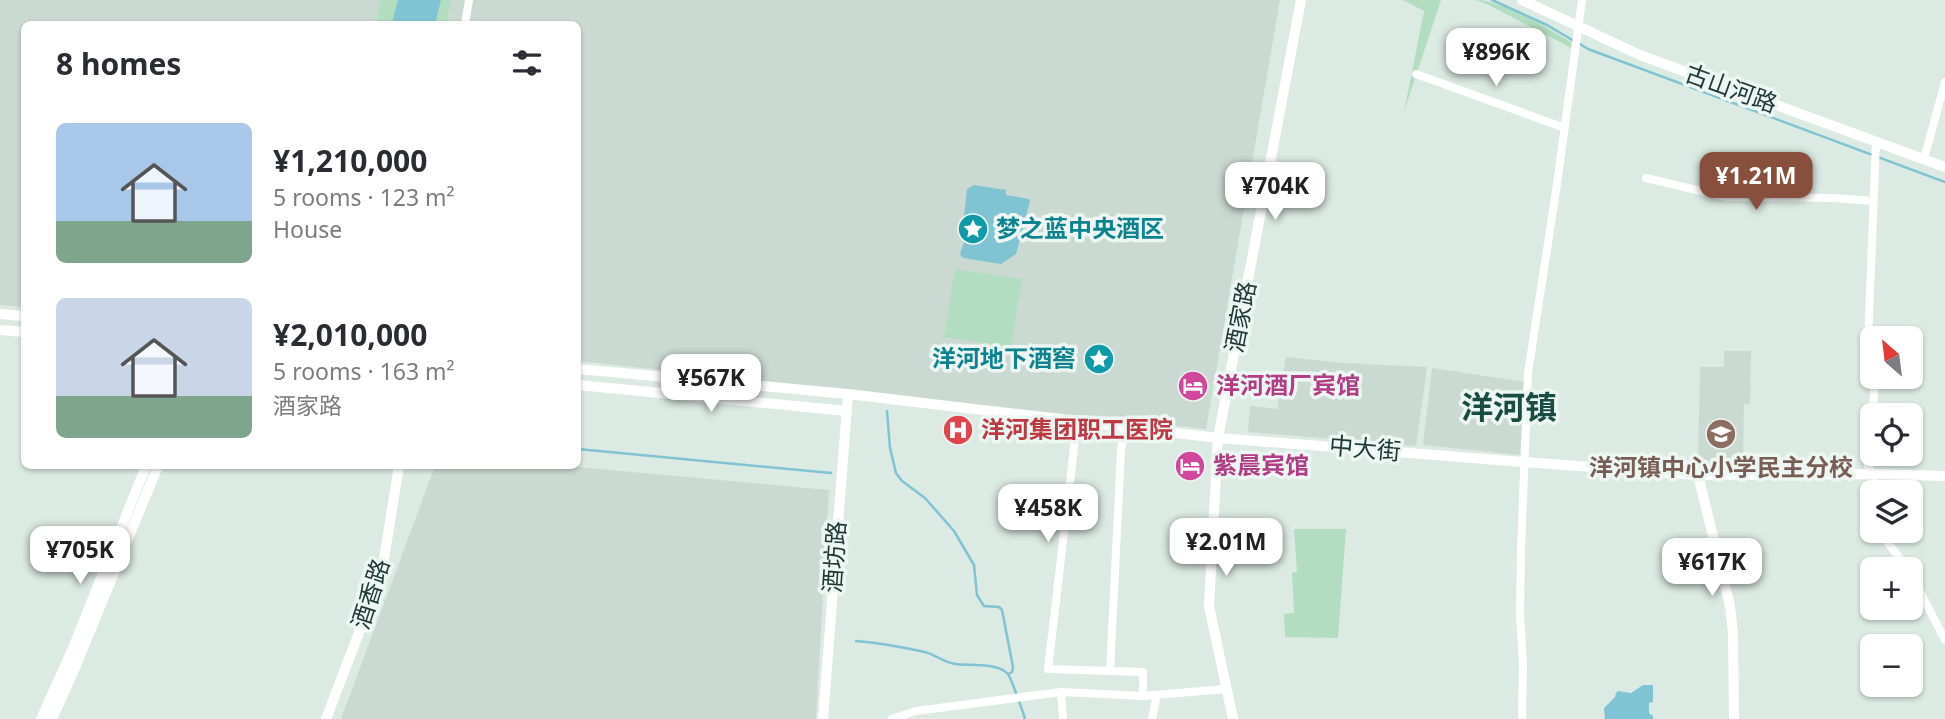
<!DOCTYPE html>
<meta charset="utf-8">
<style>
:root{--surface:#fff;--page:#f2f2f3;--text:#2b2b33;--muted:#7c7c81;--accent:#884f3d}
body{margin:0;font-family:"Noto Sans","Noto Sans SC",sans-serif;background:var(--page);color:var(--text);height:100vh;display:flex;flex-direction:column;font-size:26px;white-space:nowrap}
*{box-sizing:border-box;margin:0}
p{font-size:23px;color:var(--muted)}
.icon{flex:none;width:38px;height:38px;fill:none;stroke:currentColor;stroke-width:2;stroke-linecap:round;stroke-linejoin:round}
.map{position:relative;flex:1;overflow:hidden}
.side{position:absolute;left:21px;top:21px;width:560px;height:448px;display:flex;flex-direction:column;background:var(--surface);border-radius:10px;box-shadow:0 2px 5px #0004}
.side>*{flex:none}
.needle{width:46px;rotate:332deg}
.fabs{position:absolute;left:1860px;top:326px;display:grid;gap:14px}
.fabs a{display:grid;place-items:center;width:63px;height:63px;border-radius:10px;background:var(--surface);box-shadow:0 2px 5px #0004;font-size:35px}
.price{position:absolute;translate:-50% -60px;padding:0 16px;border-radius:14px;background:#fff;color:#222;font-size:23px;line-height:46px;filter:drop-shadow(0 2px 4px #0008)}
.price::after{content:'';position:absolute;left:50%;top:42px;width:21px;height:16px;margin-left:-10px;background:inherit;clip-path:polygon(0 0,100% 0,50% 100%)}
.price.on{background:var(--accent);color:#fff}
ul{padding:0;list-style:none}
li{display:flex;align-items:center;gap:21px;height:175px;padding:0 35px}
li span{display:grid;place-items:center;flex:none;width:196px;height:140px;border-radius:10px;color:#555}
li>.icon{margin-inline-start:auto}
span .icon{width:84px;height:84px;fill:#fffc;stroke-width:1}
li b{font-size:30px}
h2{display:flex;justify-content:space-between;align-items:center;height:84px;padding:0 35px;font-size:30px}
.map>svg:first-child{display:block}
.built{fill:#cbd9d3}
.green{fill:#b3ddc0}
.water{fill:#80c3d3}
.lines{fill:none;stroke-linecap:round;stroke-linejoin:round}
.stream{stroke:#80c3d3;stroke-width:2.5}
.minor{stroke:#fff;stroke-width:8}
.tertiary{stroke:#fff;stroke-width:10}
.labels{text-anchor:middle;stroke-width:7;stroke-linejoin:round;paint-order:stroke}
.street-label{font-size:24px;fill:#1e3933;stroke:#edf6f2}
.culture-label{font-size:24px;font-weight:bold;fill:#0d838f;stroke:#edf6f2;text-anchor:start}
.hotel-label{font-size:24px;font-weight:bold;fill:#b23c85;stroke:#edf6f2;text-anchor:start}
.health-label{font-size:24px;font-weight:bold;fill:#be3a42;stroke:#edf6f2;text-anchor:start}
.education-label{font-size:24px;font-weight:bold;fill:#785e54;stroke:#edf6f2}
.district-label{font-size:32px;font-weight:bold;fill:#194c42;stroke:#edf6f2}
</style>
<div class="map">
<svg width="1945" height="719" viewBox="0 0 1945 719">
<rect width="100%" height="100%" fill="#dceae4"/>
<path class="built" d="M0 0H1280L1206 429 578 361V24H24V307L0 305Z
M1724 351H1751L1750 404H1744L1743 465 1698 464 1700 367H1724Z
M1286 357 1343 363 1427 367 1416 446 1248 432 1250 406 1277 409Z
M1432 368 1525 382 1520 455 1423 445Z
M435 466H566L829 490 816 719H341Z"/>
<path class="green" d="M380 0H451L446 24H377Z
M1403 0H1441L1404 112 1424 11Z
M1475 0C1501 0 1548 28 1571 42V48L1489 5Z
M955 269 1022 279 1011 347 944 337Z
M1294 529H1346L1338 638 1285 637 1284 614 1294 613 1292 573 1297 572Z"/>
<path class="water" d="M398 0H441L435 24H394L393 18Z
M974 185 1006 190V195L1029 199 1030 201 1016 254 1001 264 963 258 960 254 965 239 980 241 983 220 964 216 967 189Z
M1643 685H1653V702L1649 703V713L1653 716V719H1605L1604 708 1615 697 1616 693 1618 691 1631 693Z"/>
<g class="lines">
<path class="stream" d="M1492 0 1547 25 1574 41
M1580 44 1588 49 1945 182
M887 411 890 448 896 473 902 481 925 498 954 531 974 565 977 595 984 606 999 607 1002 610 1013 667 1012 672 1008 674
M578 449 831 473
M856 641C880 643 902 647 925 652 936 655 945 663 955 664 969 666 997 662 1008 674 1011 678 1023 712 1025 719"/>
<path class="minor" d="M465 24 469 0
M1416 74 1565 128
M1924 159 1945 82
M1646 178 1726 197 1832 198 1873 201
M1873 415 1874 390 1868 342 1876 142
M1077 422 1048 669 1143 672V696
M1872 429 1868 466 1873 474 1876 492
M1884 530 1888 543 1908 569
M1911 574 1945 640
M1110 671 1121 451 1125 426
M1061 692 1063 719
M892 719 916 711 1061 692 1143 696 1226 689
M1152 719 1157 695
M1522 719 1523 664 1520 615 1521 549 1528 373 1556 191 1582 0"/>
<path class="tertiary" d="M1522 0 1640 55 1945 167
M0 314 24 316
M0 330 24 332
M578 369 848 394 1218 438 1523 462 1698 475 1873 474 1945 476
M578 385 847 411
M1698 475 1730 606 1733 633 1734 719
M41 719 73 648 146 466
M52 719 74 670 158 466
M326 719 368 609 384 559 399 466
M823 719 848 394
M1233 719 1209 606 1218 438 1301 0"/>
</g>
<defs>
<g id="sight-disc" transform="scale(1.575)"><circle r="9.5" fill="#0f9aa8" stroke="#edf6f2"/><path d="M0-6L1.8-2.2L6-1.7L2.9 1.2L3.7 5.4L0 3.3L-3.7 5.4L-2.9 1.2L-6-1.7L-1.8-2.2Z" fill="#fff"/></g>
<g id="hotel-disc" transform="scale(1.575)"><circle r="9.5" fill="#d1479c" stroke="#edf6f2"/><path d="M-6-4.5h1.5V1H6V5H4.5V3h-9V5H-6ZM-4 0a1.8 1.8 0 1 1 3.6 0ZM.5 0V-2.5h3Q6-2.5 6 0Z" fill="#fff"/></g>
<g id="hospital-disc" transform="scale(1.575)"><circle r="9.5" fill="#e0444e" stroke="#edf6f2"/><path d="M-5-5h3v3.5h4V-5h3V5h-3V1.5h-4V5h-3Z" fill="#fff"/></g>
<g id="school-disc" transform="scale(1.575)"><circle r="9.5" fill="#8d6e63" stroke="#edf6f2"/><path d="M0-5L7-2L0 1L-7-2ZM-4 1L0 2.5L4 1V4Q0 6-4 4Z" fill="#fff"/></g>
</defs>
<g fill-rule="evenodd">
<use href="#sight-disc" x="973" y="229"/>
<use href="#sight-disc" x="1099" y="359"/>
<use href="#hotel-disc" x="1193" y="386"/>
<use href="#hospital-disc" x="958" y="430"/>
<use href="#school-disc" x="1721" y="434"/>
<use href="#hotel-disc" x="1190" y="466"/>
</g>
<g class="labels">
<g class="street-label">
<text transform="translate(1731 89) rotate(20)" y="8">古山河路</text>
<text transform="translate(1241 317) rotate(-79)" y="8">酒家路</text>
<text transform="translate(1365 449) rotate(5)" y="8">中大街</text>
<text transform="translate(835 557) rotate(-86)" y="8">酒坊路</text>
<text transform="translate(371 594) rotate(-72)" y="8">酒香路</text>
</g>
<g class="culture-label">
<text x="996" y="237">梦之蓝中央酒区</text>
<text x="1076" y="367" text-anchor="end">洋河地下酒窖</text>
</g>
<g class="hotel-label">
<text x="1216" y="394">洋河酒厂宾馆</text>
<text x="1213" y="474">紫晨宾馆</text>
</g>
<g class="health-label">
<text x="981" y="438">洋河集团职工医院</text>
</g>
<g class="education-label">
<text x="1721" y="476">洋河镇中心小学民主分校</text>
</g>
<g class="district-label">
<text x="1509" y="419">洋河镇</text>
</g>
</g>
</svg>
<div class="fabs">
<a><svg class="needle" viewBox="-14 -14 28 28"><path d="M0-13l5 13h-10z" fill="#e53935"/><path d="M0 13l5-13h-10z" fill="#7c7c81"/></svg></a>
<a><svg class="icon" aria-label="locate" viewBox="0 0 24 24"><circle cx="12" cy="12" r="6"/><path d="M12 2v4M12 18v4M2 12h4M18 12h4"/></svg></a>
<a><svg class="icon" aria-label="layers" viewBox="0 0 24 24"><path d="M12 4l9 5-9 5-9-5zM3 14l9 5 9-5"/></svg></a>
<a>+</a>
<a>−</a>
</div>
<b class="price" style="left:1496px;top:88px">¥896K</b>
<b class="price on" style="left:1756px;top:212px">¥1.21M</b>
<b class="price" style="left:1275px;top:222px">¥704K</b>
<b class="price" style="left:711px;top:414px">¥567K</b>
<b class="price" style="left:1048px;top:544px">¥458K</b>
<b class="price" style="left:1226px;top:578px">¥2.01M</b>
<b class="price" style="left:80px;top:586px">¥705K</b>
<b class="price" style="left:1712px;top:598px">¥617K</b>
<section class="side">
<h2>8 homes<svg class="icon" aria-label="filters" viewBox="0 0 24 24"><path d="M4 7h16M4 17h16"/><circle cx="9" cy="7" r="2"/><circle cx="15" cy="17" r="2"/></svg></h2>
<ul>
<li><span style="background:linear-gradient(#a9c7e8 70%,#7fa58c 0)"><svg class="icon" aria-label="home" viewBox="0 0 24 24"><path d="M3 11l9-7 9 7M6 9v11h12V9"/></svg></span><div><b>¥1,210,000</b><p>5 rooms · 123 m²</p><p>House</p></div></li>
<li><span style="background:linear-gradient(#c9d6e8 70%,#7fa58c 0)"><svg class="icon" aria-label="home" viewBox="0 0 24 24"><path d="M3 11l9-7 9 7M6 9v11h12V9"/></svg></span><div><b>¥2,010,000</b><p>5 rooms · 163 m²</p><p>酒家路</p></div></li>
</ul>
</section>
</div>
